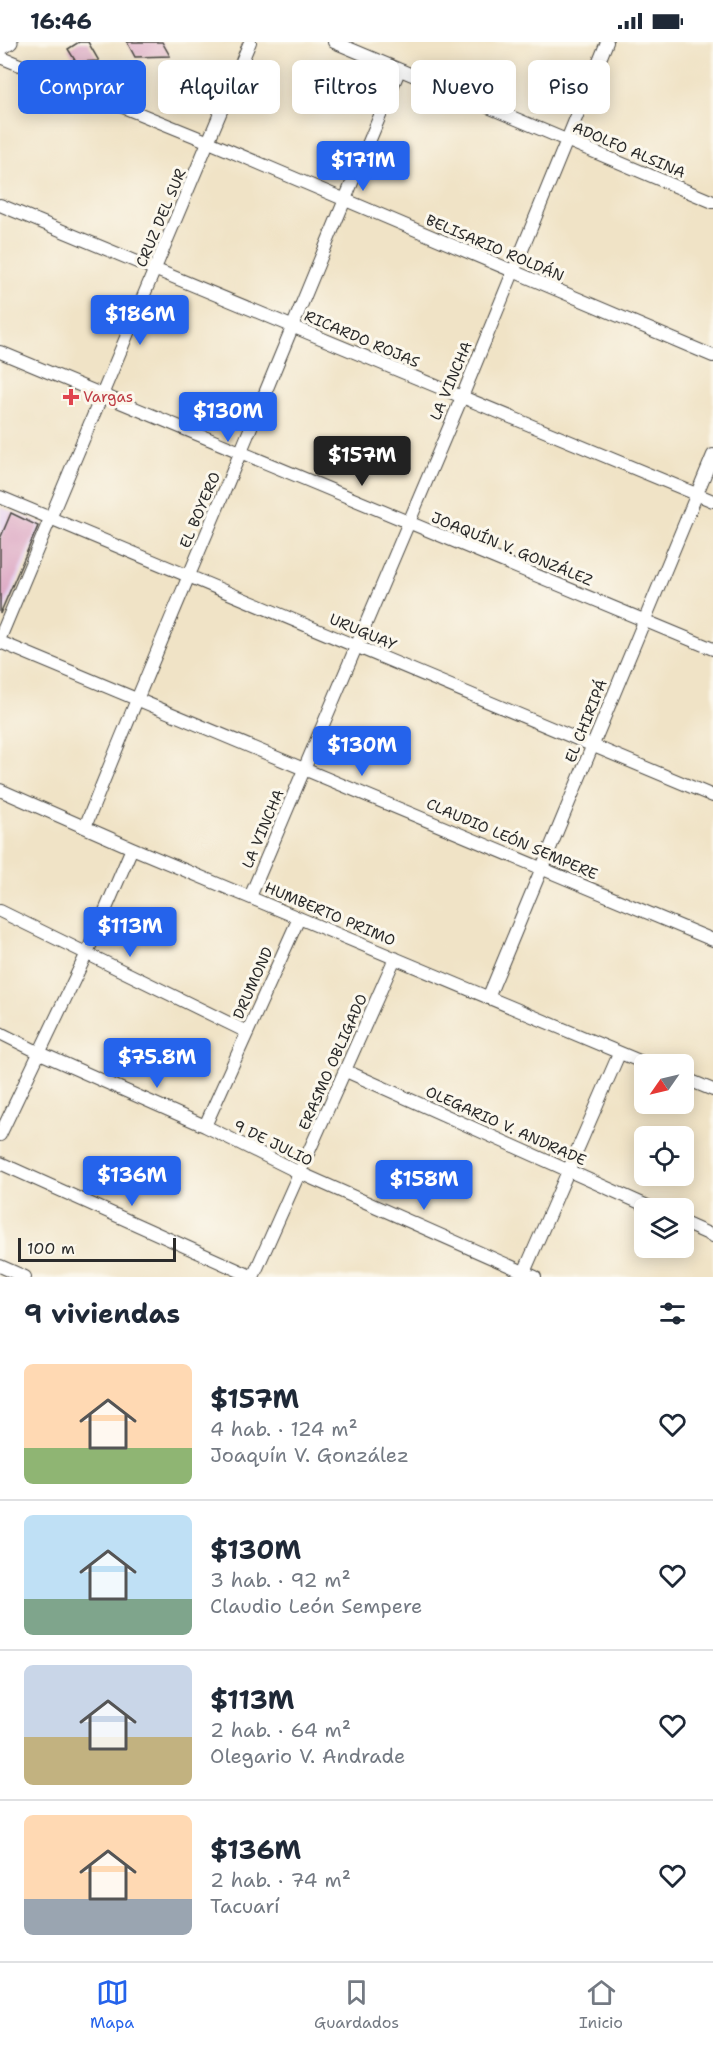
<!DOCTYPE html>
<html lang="es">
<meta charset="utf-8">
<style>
:root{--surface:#fff;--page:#f6f6f7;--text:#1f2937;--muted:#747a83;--line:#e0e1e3;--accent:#2563eb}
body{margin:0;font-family:"Shantell Sans",sans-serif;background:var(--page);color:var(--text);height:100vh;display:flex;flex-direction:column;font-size:22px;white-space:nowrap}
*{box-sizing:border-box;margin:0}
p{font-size:20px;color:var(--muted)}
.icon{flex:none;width:33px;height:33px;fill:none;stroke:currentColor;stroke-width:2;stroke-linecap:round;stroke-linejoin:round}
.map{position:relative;height:1235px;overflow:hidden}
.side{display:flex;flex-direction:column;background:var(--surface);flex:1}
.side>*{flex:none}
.top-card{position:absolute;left:18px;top:18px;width:678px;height:54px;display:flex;gap:12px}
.needle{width:39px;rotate:236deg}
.tools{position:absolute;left:634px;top:1012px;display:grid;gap:12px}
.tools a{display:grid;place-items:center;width:60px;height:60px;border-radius:9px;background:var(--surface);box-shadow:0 3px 15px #0003;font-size:30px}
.scale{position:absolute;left:18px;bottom:15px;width:158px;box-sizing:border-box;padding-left:6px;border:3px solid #2b2b2b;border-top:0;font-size:16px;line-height:21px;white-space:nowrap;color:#2b2b2b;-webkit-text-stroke:4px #fbf7ec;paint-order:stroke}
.price{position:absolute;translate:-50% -51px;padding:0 14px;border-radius:6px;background:var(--accent);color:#fff;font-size:20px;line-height:39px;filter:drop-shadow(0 2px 3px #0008)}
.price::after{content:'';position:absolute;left:50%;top:36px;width:18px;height:14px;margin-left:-9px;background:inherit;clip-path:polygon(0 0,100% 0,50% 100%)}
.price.current{background:#222;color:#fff}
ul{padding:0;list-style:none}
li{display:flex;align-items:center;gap:18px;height:150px;padding:0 24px}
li+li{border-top:2px solid var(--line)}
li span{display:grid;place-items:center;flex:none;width:168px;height:120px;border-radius:9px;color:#555}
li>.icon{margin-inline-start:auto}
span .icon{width:72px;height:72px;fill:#fffc;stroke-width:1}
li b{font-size:26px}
h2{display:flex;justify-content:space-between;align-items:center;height:72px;padding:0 24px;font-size:26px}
.chip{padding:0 21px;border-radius:9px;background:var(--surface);box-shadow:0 3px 15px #0003;font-size:21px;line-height:54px}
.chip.current{background:var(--accent);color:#fff}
.status{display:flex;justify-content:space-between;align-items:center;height:42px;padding:0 30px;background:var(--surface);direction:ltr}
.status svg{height:16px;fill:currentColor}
.tabs{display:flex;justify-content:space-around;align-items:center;height:84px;border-top:2px solid var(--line);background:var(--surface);font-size:16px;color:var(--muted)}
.tabs a{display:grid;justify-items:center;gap:3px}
.tabs .current{color:var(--accent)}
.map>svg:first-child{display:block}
.built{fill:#e6d2f0}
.building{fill:#deacc6}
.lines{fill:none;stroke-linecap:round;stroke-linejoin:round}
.minor-casing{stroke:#494742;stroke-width:14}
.major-casing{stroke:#494742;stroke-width:17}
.minor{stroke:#fff;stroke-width:12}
.major{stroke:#fff;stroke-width:15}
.health-dot{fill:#e0444e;stroke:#fbf7ec;stroke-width:2}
.labels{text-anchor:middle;stroke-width:6;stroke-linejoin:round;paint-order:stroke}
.street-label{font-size:15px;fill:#2b2b2b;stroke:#fbf7ec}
.health-label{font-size:15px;fill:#be3a42;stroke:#fbf7ec;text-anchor:start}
</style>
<div class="status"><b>16:46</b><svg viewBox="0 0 49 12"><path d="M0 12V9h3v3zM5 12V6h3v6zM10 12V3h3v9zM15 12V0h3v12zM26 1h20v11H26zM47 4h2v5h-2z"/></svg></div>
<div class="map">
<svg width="713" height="1235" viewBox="0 0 713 1235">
<rect width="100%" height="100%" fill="#fbf7ec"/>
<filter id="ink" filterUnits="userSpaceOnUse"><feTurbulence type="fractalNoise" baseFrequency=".0167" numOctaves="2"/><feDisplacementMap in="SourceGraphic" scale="12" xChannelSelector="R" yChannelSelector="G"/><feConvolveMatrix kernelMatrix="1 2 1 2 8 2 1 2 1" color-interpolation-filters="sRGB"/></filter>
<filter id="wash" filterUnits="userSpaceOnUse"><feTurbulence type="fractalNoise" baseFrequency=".008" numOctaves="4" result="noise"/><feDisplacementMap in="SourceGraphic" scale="24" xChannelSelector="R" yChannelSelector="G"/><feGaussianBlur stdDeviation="1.35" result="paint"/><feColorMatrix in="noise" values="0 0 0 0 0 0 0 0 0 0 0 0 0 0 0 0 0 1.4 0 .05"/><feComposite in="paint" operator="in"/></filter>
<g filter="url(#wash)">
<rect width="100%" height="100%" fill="#f0e3c6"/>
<path class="built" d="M0 465 43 482 0 580Z"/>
<g id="blocks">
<path class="building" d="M79 0H88L99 19 76 20 68 7Z
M127 0H162L170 14 135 15Z
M11 471 38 484 0 572V497Z"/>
</g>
</g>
<g filter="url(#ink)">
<use href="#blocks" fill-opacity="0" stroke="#494742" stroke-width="1.5"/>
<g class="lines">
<g class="minor-casing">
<path id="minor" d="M334 0 713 160
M0 15 209 100 713 314
M0 163 713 459
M0 310 713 607
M0 455 713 754
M0 596 250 0
M0 600 713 898
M0 748 132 806 649 1023
M85 785C135 659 189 535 241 409 294 282 345 155 399 29
M250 855 462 355 607 0
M0 869 247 990
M488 956 713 413
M0 991 40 1011 205 1084 300 1131 535 1235
M346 1029 654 1167
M684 1036 713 1048
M205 1084 299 876
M0 1093 87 911 132 806
M0 1121 253 1235
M684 1181 713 1194
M0 1224 25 1235
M253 1235 395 916
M522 1235 619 1012"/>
</g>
<g class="major-casing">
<path id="major" d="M0 6 10 0"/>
</g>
<use href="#minor" class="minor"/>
<use href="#major" class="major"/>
</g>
</g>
<path class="health-dot" d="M68 346h6v6h6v6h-6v6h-6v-6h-6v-6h6z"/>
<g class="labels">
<g class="street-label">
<text transform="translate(629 108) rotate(23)" y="5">ADOLFO ALSINA</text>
<text transform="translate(161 176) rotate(-67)" y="5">CRUZ DEL SUR</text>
<text transform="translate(495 206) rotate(23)" y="5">BELISARIO ROLDÁN</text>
<text transform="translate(362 297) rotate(23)" y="5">RICARDO ROJAS</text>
<text transform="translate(451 339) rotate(-67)" y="5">LA VINCHA</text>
<text transform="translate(200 468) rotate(-67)" y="5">EL BOYERO</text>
<text transform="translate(512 507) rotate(22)" y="5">JOAQUÍN V. GONZÁLEZ</text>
<text transform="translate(363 590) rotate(23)" y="5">URUGUAY</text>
<text transform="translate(586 679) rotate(-68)" y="5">EL CHIRIPÁ</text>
<text transform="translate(263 787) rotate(-67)" y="5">LA VINCHA</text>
<text transform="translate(512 797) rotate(23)" y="5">CLAUDIO LEÓN SEMPERE</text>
<text transform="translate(330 872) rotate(23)" y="5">HUMBERTO PRIMO</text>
<text transform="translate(253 941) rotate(-66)" y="5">DRUMOND</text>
<text transform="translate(333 1020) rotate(-66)" y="5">ERASMO OBLIGADO</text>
<text transform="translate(506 1084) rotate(24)" y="5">OLEGARIO V. ANDRADE</text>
<text transform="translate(273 1101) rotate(26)" y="5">9 DE JULIO</text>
</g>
<g class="health-label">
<text x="83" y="360">Vargas</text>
</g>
</g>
</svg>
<div class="tools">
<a><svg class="needle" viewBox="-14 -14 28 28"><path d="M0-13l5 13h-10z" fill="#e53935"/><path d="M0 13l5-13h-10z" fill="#747a83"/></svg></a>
<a><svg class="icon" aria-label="locate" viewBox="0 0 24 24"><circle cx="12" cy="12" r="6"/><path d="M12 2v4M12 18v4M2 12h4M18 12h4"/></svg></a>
<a><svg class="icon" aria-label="layers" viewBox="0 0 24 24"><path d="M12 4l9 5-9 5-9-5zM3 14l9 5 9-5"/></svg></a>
</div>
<div class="scale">100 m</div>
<b class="price" style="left:363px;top:150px">$171M</b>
<b class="price" style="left:140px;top:304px">$186M</b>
<b class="price" style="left:228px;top:401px">$130M</b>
<b class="price current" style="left:362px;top:445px">$157M</b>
<b class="price" style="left:362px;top:735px">$130M</b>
<b class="price" style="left:130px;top:916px">$113M</b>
<b class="price" style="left:157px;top:1047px">$75.8M</b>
<b class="price" style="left:132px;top:1165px">$136M</b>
<b class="price" style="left:424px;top:1169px">$158M</b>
<div class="top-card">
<a class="chip current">Comprar</a>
<a class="chip">Alquilar</a>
<a class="chip">Filtros</a>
<a class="chip">Nuevo</a>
<a class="chip">Piso</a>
</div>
</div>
<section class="side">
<h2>9 viviendas<svg class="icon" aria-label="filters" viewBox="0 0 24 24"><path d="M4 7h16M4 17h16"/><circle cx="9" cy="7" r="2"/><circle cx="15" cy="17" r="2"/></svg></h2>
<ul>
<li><span style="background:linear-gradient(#ffd9b3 70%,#8fb573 0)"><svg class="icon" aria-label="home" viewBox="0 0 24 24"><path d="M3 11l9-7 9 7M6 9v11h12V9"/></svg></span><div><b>$157M</b><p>4 hab. · 124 m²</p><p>Joaquín V. González</p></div><svg class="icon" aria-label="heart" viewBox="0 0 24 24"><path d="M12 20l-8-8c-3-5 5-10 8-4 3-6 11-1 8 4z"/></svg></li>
<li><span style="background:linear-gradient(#bfe0f5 70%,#7fa58c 0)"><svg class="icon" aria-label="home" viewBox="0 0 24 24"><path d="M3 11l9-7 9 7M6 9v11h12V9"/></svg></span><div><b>$130M</b><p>3 hab. · 92 m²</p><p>Claudio León Sempere</p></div><svg class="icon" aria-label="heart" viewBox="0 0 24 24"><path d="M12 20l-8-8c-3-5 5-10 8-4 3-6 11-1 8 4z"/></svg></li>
<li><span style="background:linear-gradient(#c9d6e8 60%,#c2b280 0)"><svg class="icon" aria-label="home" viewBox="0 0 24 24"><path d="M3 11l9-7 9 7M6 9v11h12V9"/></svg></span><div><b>$113M</b><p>2 hab. · 64 m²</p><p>Olegario V. Andrade</p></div><svg class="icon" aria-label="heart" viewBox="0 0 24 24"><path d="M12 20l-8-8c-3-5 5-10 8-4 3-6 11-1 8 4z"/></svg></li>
<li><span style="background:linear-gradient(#ffd9b3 70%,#9aa5b1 0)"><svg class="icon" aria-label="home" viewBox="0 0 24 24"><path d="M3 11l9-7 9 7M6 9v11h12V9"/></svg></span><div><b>$136M</b><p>2 hab. · 74 m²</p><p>Tacuarí</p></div><svg class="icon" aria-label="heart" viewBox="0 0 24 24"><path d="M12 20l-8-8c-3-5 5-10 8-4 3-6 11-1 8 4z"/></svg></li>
</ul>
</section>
<nav class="tabs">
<a class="current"><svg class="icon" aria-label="map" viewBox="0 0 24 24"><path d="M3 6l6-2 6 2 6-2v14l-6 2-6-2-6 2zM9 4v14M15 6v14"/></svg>Mapa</a>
<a><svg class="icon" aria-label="saved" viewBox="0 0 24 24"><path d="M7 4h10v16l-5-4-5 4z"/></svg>Guardados</a>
<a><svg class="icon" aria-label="home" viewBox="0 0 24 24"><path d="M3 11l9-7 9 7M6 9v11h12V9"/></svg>Inicio</a>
</nav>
